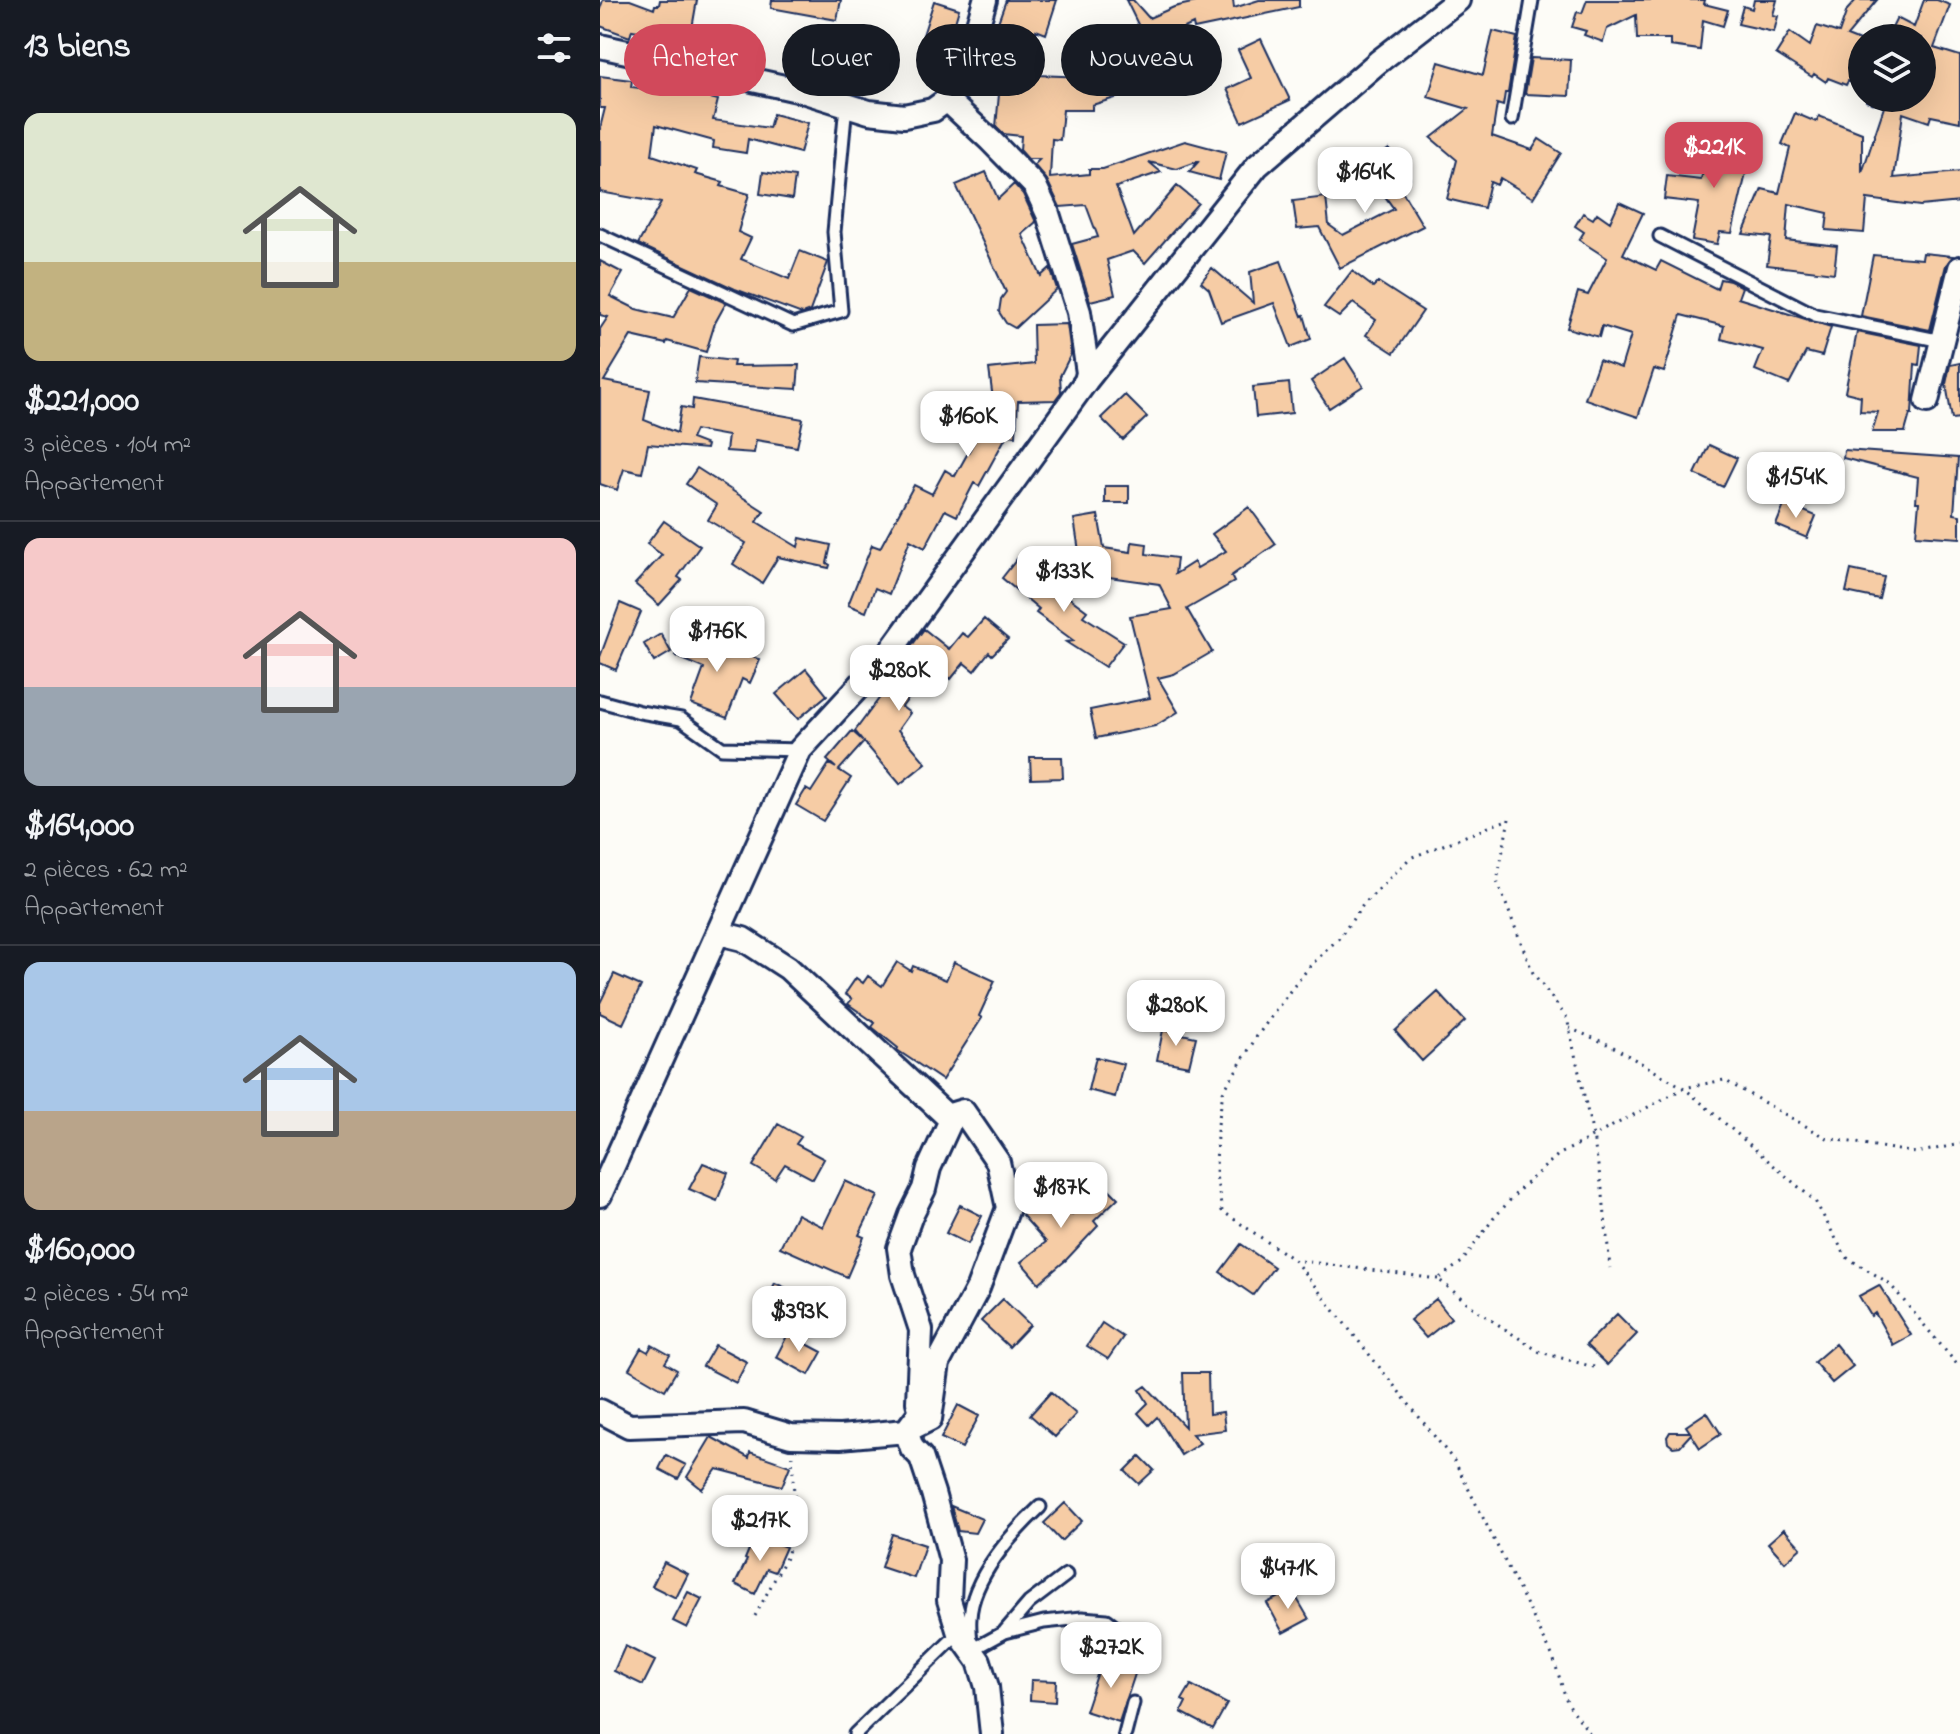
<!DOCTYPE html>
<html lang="fr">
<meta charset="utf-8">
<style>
:root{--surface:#171b24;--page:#20242c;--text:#f1f3f6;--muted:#9ea1a6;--line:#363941;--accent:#d1495b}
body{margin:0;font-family:"Indie Flower",sans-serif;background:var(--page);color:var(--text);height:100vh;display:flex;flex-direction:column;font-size:30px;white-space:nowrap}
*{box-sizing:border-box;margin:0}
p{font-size:26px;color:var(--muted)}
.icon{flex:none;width:44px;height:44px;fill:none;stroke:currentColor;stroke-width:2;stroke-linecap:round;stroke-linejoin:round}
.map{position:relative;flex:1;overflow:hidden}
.sheet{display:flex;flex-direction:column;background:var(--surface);width:600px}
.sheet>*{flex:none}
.guide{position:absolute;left:24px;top:24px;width:760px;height:72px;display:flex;gap:16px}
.controls{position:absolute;left:1248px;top:24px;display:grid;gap:16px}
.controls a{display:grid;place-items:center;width:88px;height:88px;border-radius:50%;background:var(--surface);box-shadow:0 8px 32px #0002;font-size:40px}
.price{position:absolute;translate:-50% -68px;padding:0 18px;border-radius:16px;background:#fff;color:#222;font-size:26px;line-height:52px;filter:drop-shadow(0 2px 4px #0008)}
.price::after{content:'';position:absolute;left:50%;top:48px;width:24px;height:18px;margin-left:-12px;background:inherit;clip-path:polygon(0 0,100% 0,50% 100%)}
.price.on{background:var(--accent);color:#fff}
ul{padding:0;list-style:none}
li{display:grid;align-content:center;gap:16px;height:424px;padding:0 24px}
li+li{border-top:2px solid var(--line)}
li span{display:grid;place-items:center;height:248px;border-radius:16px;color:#555}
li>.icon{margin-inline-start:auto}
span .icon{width:144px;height:144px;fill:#fffc;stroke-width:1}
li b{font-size:34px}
h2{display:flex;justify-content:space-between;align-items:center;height:96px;padding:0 24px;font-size:34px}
.pill{padding:0 28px;border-radius:36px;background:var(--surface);box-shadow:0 8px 32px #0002;font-size:28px;line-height:72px}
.pill.on{background:var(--accent);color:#fff}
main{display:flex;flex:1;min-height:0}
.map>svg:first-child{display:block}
.building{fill:#f6cca5;stroke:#1b2f5e;stroke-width:2}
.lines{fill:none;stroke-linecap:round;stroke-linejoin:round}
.lane-casing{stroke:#1b2f5e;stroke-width:17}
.street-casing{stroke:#1b2f5e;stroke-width:28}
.path{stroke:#1b2f5e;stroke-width:3;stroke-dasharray:2 6;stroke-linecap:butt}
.lane{stroke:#fdfcf7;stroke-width:11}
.street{stroke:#fdfcf7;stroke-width:22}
</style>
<main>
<section class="sheet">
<h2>13 biens<svg class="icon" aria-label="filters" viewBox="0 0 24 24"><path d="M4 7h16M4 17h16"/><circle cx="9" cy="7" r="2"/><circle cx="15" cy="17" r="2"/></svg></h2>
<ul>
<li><span style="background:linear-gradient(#dfe7d0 60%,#c2b280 0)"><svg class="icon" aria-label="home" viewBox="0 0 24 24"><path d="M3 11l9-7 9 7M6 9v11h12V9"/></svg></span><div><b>$221,000</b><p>3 pièces · 104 m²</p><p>Appartement</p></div></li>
<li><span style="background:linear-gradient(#f6c9c9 60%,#9aa5b1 0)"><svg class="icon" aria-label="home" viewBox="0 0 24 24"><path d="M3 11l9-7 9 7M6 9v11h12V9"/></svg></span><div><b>$164,000</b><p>2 pièces · 62 m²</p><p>Appartement</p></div></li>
<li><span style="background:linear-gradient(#a9c7e8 60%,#b9a48a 0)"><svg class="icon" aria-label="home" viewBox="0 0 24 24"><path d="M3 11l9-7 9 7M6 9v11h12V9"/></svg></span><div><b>$160,000</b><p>2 pièces · 54 m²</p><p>Appartement</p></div></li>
</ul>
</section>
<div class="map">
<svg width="1360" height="1734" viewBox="0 0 1360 1734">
<rect width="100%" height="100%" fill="#fdfcf7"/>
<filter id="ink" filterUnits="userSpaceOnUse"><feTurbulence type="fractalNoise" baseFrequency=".0125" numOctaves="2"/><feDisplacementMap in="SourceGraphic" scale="16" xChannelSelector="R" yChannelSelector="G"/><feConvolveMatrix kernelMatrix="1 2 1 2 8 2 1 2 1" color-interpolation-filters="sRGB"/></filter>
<g filter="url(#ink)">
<path class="building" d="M3 0H30L54 9 55 5H59L60 0H97L90 40 32 30 30 37 0 26V9Z
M172 0H241L237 20 171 8Z
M406 0H457L446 34 436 30V75L487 77 526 65 535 92 492 105V110H463L460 140 452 139 450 178 489 174V169H503L585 141 626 152 619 180 589 172 599 161 577 169 549 162 561 172 516 187 534 236 577 186 598 203 545 263 533 251 507 260 515 295 490 301 472 244 498 237 486 205 460 207 447 180 434 165 440 159H428L420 150 421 136 403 134 396 127 400 83 396 84V28Z
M526 0H533L549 18 574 7 605 0H633L634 8 659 0H699V7L594 29 593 24 548 45Z
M987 0H1105L1104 4 1128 10 1123 26 1103 20 1100 50 1070 46V39H1037L1036 15 1007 29 1003 42 984 35 986 31 972 27 977 12 982 13Z
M1154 0H1177L1173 15 1178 16 1174 32 1138 24 1143 6 1152 9Z
M1256 0H1277L1247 36 1262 42V87L1248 81 1246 85 1228 78 1226 82 1214 74 1212 77 1176 54 1190 32 1210 46 1217 26 1239 33 1247 10Z
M1324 0H1337L1350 5 1334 48 1360 56V122L1331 116 1329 122 1303 113 1294 178 1360 172V202L1320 206 1267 199 1264 233 1226 230 1228 213 1189 204 1186 240 1237 246 1234 273 1167 265 1171 237 1143 234 1162 189 1179 193 1190 148 1182 144 1195 113 1216 122 1219 116 1262 133V173L1284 107 1266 101V98H1322V38H1287L1297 18 1314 27Z
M334 1 359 9 349 43 323 35Z
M893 31 917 37 908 93H905L903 106 897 104 892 136 932 150 939 139 961 153 933 198 900 178 897 185 890 182 884 208 847 199 857 160 831 138 868 109 828 97 839 62 883 75Z
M661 39 690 100 642 122 627 89 651 78 638 50Z
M931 58 971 60 969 96 925 94Z
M0 76 32 80 31 87 71 92 72 88 118 100 113 120 169 128 173 114 208 123 200 153 148 139 146 153 113 148 114 141 56 125 52 155 97 170 95 174 123 182 121 186 149 194 138 232 151 238 141 259 189 279 200 251 228 262 210 311 202 314 135 289 38 244 61 203 0 192V128L5 108H0Z
M1111 139 1152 148 1132 233 1120 232 1117 244 1092 240 1099 203 1064 199 1067 176 1101 180Z
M789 149 810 178 799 186 823 226 740 268 719 227 697 229 693 201 726 197 729 225 743 235 794 209 764 167Z
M163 172 195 177 192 199 160 194Z
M386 172 398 199 414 184 423 194 436 222 422 234 441 276 450 268 457 289 415 328 406 323 399 312 401 299 406 292 356 185Z
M1019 202 1043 213 1023 254 1056 270 1061 261 1117 289 1120 279 1130 281 1142 287 1138 298 1231 327 1222 356 1206 352 1189 384 1155 370 1163 350 1121 339 1124 326 1081 315 1064 372 1054 369 1038 417 985 399 999 360 1021 368 1031 335 1002 326 999 337 967 328 978 292 988 295 1007 258 979 240 984 232 975 226 983 213 993 219 997 213 1010 222Z
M1323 253 1353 256 1346 265 1330 330 1261 316 1273 255 1322 259Z
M0 261 23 273 10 296 36 309 73 318 91 287 126 303 115 323 106 352 67 341 66 344 31 336 4 381 50 390 44 420 77 433 81 407 92 409 93 399 203 419 197 447 156 440 154 453 126 451 128 436 95 430 91 439 107 445 106 449 48 444 42 473 24 469 17 490 0 484V329L8 317 0 315Z
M681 261 702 316 704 315 711 339 691 347 674 303 621 322 609 289 601 282 612 268 653 303 650 272Z
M752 271 773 287 778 282 823 311 794 353 766 335 776 320 753 303 739 317 724 307Z
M467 324 471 354 460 376 461 392 455 400 418 401 416 436 407 435 379 486 374 483 357 516 345 510 325 548 310 540 289 594 275 588 266 612 248 605 272 545 280 548 314 485 332 494 345 470 355 476 379 433 380 406 394 407 389 369 434 364 433 325Z
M1257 332 1321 345 1319 365 1315 364 1312 414H1310L1305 432H1272L1278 412 1260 411 1261 396 1245 392Z
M99 357 134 361 133 366 199 365 197 389 95 383Z
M745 358 763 386 729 408 711 381Z
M1360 363V418L1352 419 1346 384 1350 365Z
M689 383 692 413 656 417 653 387Z
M525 395 547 417 523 440 501 418Z
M1109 445 1137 458 1123 487 1095 474Z
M1244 450 1358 458 1354 514 1360 515V538L1316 535 1319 502H1316L1318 477 1243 458Z
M97 468 164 511 157 522 198 547 200 538 231 545 227 563 230 565 229 568 178 557 162 583 133 564 146 543 108 520 117 505 86 484Z
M505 486H529V503H505Z
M1185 503 1216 516 1207 538 1176 525Z
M649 507 676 544 631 576 634 582 587 609 612 652 574 674 558 678 578 712 555 726 496 738 490 710 550 698 530 616 572 609 559 584 509 577 493 580 490 564H481L474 519 498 515 504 548 531 552 532 542 547 544 546 554 577 558 575 574 594 562 597 568 626 551 612 534Z
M64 521 100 546 78 577 82 580 59 605 35 584 62 555 47 544Z
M417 559 487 611 483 616 524 642 505 667 466 642 474 641 436 613 439 609 402 578Z
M1251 570 1284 577 1279 599 1246 592Z
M20 603 41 612 16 670 0 663V657Z
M384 619 408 639 392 655 389 652 374 671 364 663 351 679 333 665 302 707 310 713 298 730 326 763 300 784 264 742 239 770 251 778 223 821 196 805 206 789 211 792 229 764 236 768 227 760 252 731 263 741 255 731 304 665 300 662 324 629 349 649 362 633 368 637Z
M61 634 71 652 54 662 44 644Z
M85 635 129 655 132 647 160 660 150 683 142 679 127 718 91 704 104 668 75 656Z
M206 669 227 695 198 719 176 694Z
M430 757H462L463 778 431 779Z
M297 962 311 971 313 966 346 980 354 962 395 981 379 1016 382 1018 342 1080 297 1050 298 1048 272 1027 275 1023 248 1004 252 999 245 994 256 978 263 983 268 976 282 986Z
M14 974 41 986 23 1024 0 1013V1003Z
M838 992 865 1021 822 1061 795 1031Z
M563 1030 596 1037 589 1066 557 1060Z
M496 1057 523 1064 515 1097 488 1090Z
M178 1124 201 1137 196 1144 224 1159 213 1179 185 1164 175 1179 153 1166Z
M103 1163 128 1173 117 1201 89 1189Z
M245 1181 278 1196 259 1235 264 1237 247 1277 180 1247 197 1214 223 1227Z
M507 1187 518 1198 494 1221 498 1226 466 1260 439 1283 421 1262 446 1242 422 1215 451 1189 472 1214 480 1207 483 1210Z
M360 1205 382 1216 368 1244 346 1233Z
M641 1244 674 1267 653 1295 620 1272Z
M175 1283 197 1293 186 1316 164 1305Z
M1279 1285 1311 1335 1293 1345 1275 1313 1271 1316 1259 1296Z
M403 1299 430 1325 409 1347 381 1321Z
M836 1299 851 1318 826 1338 810 1320Z
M1017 1314 1037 1334 1007 1365 986 1345Z
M502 1323 523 1337 508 1359 487 1346Z
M188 1334 222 1352 209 1375 176 1357Z
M1235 1344 1253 1366 1232 1383 1214 1362Z
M52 1345 70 1355 65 1363 77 1370 65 1390 29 1369 41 1348 48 1352Z
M115 1345 147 1362 136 1383 103 1366Z
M583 1373H608L609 1414 623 1412 625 1430 592 1434 600 1443 581 1455 557 1417 549 1425 538 1413 548 1403 540 1390 546 1386 585 1427Z
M451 1392 476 1414 455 1437 430 1415Z
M358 1405 379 1416 362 1448 341 1438Z
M1107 1412 1121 1434 1100 1448 1091 1434 1080 1446 1073 1447 1068 1443 1067 1437 1070 1432H1090L1086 1426Z
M111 1437 149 1458 150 1452 190 1466 182 1486 117 1469 102 1489 87 1477Z
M66 1455 86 1465 78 1479 59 1469Z
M540 1456 554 1470 539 1484 525 1471Z
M465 1503 482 1521 461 1541 444 1523Z
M351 1506 382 1519 375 1533 358 1531Z
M1184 1529 1201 1548 1185 1562 1168 1543Z
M292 1534 325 1545 314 1578 281 1567Z
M155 1535 186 1547 175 1572 167 1569 155 1594 135 1584 147 1560 145 1559Z
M64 1562 88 1574 76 1598 52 1586Z
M692 1590 709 1619 683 1633 667 1603Z
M88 1592 102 1599 87 1628 73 1621Z
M474 1629 517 1638 514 1656 470 1646Z
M25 1646 55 1661 43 1685 14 1671Z
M503 1657 537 1668 519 1722 485 1711Z
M431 1680 456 1681 455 1702 430 1700Z
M591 1685 627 1704 613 1729 581 1712 586 1702 582 1700Z"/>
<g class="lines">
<g class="lane-casing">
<path id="lane" d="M912 119 932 0
M0 235 193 325 241 311 234 232 246 105
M1060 236 1215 315 1342 341
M0 701 40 712 81 719 122 748 200 750
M440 1507C412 1533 372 1578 370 1618 369 1629 371 1640 372 1650L405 1632 444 1622 482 1618 507 1620 531 1638
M405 1631 429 1603 466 1575
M255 1734 359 1633
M525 1734 533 1703"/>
</g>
<g class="street-casing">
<path id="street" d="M0 46 202 91 269 112 304 116 333 110 347 100 390 140 435 186 448 214 479 312 488 373 486 381
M347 100 367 63 385 0
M1327 401 1360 268
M119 933 143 939 188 968 351 1120 329 1168 324 1189 311 1215 299 1248 303 1275 321 1330 318 1402 321 1411 306 1431 312 1448 321 1457 333 1493 351 1560 349 1600 359 1633 379 1661 387 1687 392 1734
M0 1195 200 750 287 656 486 381 657 166 778 62 858 0
M0 1411 29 1426 144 1422 191 1436 240 1437 306 1431 330 1419 338 1363 378 1288 408 1208 398 1162 363 1111 353 1114 351 1120"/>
</g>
<path class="path" d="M909 819 897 881 933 973 967 1018 993 1136 1003 1195 1010 1268
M969 1028 1010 1045 1084 1088 1215 1201 1246 1257 1289 1283 1360 1368
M694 1260 855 1462 953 1657 967 1702 990 1734
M838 1279 694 1260 622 1211 616 1175 617 1131 623 1092 657 1036 690 991 711 965 739 938 763 905 810 858 909 819
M994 1367 940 1352 879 1312 838 1279 862 1262 893 1219 922 1187 958 1155 1084 1088 1124 1080 1227 1138 1316 1153 1360 1144
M155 1616 188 1554 195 1514 192 1456"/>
<use href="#lane" class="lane"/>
<use href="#street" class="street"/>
</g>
</g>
</svg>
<div class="controls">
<a><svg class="icon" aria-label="layers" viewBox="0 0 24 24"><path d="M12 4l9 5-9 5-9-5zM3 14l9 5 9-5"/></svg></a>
</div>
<b class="price on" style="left:1114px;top:190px">$221K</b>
<b class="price" style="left:765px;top:215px">$164K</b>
<b class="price" style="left:368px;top:459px">$160K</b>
<b class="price" style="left:1196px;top:520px">$154K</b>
<b class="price" style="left:464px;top:614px">$133K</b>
<b class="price" style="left:117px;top:674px">$176K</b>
<b class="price" style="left:299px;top:713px">$280K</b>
<b class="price" style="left:576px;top:1048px">$280K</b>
<b class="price" style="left:461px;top:1230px">$187K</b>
<b class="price" style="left:199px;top:1354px">$393K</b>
<b class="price" style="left:160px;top:1563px">$217K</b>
<b class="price" style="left:688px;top:1611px">$471K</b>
<b class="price" style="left:511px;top:1690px">$272K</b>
<div class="guide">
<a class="pill on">Acheter</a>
<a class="pill">Louer</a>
<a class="pill">Filtres</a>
<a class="pill">Nouveau</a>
</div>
</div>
</main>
